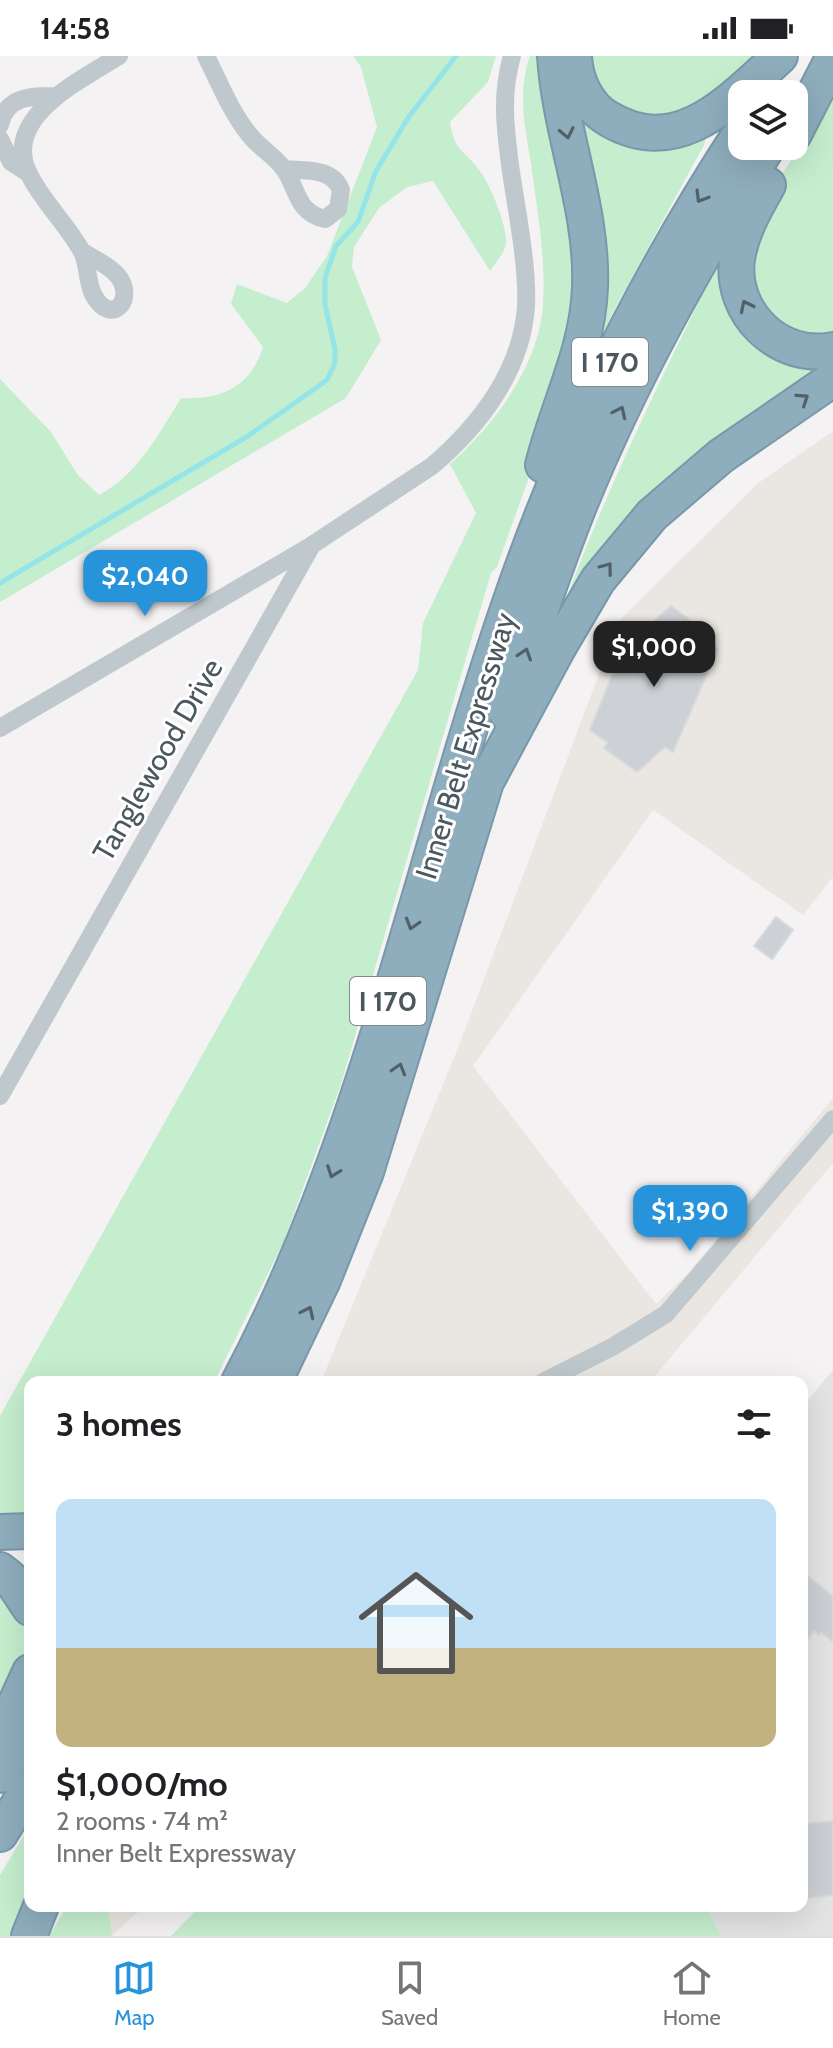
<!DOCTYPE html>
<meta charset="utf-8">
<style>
:root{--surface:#fff;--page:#f6f6f6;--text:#202124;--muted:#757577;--line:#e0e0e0;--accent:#2793da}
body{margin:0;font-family:Cabin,sans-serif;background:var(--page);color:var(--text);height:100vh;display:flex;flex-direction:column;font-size:30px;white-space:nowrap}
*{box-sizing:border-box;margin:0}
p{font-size:26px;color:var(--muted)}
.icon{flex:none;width:44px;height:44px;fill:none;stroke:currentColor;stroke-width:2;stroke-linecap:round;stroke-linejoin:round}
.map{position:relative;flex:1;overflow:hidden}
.panel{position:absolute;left:24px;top:1320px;width:784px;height:536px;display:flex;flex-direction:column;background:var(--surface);border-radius:16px;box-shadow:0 8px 32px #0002}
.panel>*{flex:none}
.controls{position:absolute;left:728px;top:24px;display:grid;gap:16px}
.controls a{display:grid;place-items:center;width:80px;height:80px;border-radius:16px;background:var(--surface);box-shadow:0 8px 32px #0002;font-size:40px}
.price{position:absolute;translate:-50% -68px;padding:0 18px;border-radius:16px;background:var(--accent);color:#fff;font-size:26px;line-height:52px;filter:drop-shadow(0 2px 4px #0008)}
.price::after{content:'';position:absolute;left:50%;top:48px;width:24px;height:18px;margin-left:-12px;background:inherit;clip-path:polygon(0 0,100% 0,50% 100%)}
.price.current{background:#222;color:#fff}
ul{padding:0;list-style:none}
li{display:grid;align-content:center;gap:16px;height:424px;padding:0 32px}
li span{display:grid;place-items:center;height:248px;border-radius:16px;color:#555}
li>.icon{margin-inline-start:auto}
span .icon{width:144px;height:144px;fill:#fffc;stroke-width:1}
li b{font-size:34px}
h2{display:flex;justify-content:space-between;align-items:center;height:96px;padding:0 32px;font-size:34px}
.status{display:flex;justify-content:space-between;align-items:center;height:56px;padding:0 40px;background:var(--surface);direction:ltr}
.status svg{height:22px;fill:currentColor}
.tab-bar{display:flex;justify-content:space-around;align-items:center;height:112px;border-top:2px solid var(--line);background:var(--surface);font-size:22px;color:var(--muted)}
.tab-bar a{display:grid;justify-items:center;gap:4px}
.tab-bar .current{color:var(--accent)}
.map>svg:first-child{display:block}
.commercial{fill:#eae6e1}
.education{fill:#e5e4e4}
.green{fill:#c5eece}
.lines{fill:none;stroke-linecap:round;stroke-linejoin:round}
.stream{stroke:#95e4e7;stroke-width:5}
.building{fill:#cdd0d4;stroke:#d7dadd;stroke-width:2}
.motorway-casing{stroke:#7998a9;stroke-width:38}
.minor{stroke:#bfc9cd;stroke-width:18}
.motorway{stroke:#8eadbd;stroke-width:34}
.oneway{stroke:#526168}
.labels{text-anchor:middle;stroke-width:6;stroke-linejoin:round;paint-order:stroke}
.shield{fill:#fff;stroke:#818b8f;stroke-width:2}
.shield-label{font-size:28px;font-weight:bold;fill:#4b595f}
.street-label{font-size:30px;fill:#4b595f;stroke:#fff}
</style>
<div class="status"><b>14:58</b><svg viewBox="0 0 49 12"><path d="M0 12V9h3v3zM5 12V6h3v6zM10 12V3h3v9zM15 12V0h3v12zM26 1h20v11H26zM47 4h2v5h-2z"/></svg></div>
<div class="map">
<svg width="833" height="1880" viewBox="0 0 833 1880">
<rect width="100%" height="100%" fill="#f4f2f3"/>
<path class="commercial" d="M833 375V821L803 859 653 754 473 1010 656 1248 688 1217 833 1042V1107L650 1326H321L458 992 619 565 757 428Z
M108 1850H145L111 1880Z"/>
<path class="education" d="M833 1314V1880H722L705 1850H802V1351Z"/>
<path class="green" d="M353 0H496L488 26 450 66C454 97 467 95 482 118 491 131 508 172 506 188 504 198 495 207 490 215L433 125 407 131 379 152 354 191 352 211 381 284 346 342 0 546V323L51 376 77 418 99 439C137 419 159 378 181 342 222 344 250 331 263 291L231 248 237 228 287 247 305 232 327 200 377 71 361 11Z
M530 0H546L578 185 567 314 497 511 491 517 341 1028 284 1185 214 1326H30V1462L0 1465V1360L418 614 423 567 476 457 450 408C494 369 539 310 543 248 546 203 537 153 531 108 525 70 517 38 530 0Z
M583 0H762L741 26 667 69 605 50Z
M833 38V286L786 281 747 233 762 150Z
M580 47 708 77 704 89 612 258 586 324Z
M729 183 731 241 833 302 573 553 564 549C610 422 671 304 729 183Z
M0 1527C7 1537 17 1547 23 1558 43 1593 14 1636 0 1667Z
M30 1769V1850L21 1880H0V1819Z
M67 1850H108L112 1880H49Z
M200 1850H705L722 1880H171Z"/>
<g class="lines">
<path class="stream" d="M0 527 248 380 327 324 335 307V293L325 249V222L336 190 358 166 376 115 408 62 456 0"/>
</g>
<path class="building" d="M671 550 705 575 701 580 718 593 673 696 665 691 637 716 604 692 608 687 590 674 632 570 641 576Z
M776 861 793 874 772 903 754 890Z
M802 1515 833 1540V1586L821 1576 819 1579 814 1575 802 1591Z
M833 1765V1839L802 1843V1768Z"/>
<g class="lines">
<g class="motorway-casing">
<path id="motorway" d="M574 0C575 24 587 51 609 63 679 104 731 44 780 0
M794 78 833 2
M768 129C755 152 741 176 737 203 730 257 779 305 833 294
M543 409C558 349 588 294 590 231 593 153 560 78 555 0
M507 657C529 587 552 518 579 450 630 324 697 205 768 90
M239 1326C368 1082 420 809 509 550 566 383 645 223 742 75
M274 1326 323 1224 366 1116 486 726 558 592 598 524 652 459 721 400 833 323
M0 1476 30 1475
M0 1514 10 1522 30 1552
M0 1681 30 1616
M0 1719 30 1671
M0 1778 30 1730
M29 1880 41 1850"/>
</g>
<path class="minor" d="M206 0C219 26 230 54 248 77 258 91 274 99 284 113 298 132 296 157 325 163L338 153 341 134C332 111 305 115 284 113
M0 69C6 40 31 40 56 40
M0 83 11 106 28 117
M83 196C94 203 109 209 118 220 136 243 112 271 94 240 86 226 89 207 81 194 66 167 42 145 29 118 0 62 81 24 119 0
M0 672 309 491
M0 1040 312 489 432 410C479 370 522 315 526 250 528 208 516 152 510 109 505 70 501 38 512 0
M543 1326 614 1290 666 1258 833 1063"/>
<use href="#motorway" class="motorway"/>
</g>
<defs><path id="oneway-chevron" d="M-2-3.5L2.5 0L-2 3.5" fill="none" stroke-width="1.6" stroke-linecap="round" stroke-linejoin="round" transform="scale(2)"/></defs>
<g class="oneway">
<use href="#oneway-chevron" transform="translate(567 77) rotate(78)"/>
<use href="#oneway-chevron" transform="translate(701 141) rotate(121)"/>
<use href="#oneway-chevron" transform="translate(746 250) rotate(-116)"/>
<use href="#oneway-chevron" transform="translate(803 343) rotate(-34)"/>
<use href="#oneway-chevron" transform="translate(620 356) rotate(-65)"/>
<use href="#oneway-chevron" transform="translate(607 512) rotate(-53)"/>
<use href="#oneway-chevron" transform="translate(525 598) rotate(-72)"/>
<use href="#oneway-chevron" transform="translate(412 868) rotate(107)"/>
<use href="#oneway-chevron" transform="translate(399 1013) rotate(-73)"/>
<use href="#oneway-chevron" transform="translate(333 1116) rotate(110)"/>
<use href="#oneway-chevron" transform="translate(308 1256) rotate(-65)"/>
</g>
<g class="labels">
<g class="shield">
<rect x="572" y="282" width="76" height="48" rx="6"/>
<rect x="350" y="921" width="76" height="48" rx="6"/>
</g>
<g class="shield-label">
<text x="610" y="316">I 170</text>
<text x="388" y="955">I 170</text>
</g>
<g class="street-label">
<text transform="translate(466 690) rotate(-73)" y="10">Inner Belt Expressway</text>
<text transform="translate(158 704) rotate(-60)" y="10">Tanglewood Drive</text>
</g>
</g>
</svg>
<div class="controls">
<a><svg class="icon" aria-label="layers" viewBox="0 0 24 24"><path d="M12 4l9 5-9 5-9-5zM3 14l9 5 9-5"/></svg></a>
</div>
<b class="price" style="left:145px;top:562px">$2,040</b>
<b class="price current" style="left:654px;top:633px">$1,000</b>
<b class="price" style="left:690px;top:1197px">$1,390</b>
<section class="panel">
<h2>3 homes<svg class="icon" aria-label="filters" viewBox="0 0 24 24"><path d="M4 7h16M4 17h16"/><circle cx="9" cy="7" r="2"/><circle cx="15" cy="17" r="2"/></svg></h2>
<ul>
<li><span style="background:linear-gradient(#bfe0f5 60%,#c2b280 0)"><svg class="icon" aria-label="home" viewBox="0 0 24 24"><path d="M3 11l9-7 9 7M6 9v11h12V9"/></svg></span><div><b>$1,000/mo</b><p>2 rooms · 74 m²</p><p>Inner Belt Expressway</p></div></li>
</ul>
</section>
</div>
<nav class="tab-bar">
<a class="current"><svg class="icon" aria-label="map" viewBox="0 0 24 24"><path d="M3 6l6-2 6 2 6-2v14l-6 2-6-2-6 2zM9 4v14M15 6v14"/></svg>Map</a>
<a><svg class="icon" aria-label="saved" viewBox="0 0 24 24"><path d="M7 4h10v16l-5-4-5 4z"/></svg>Saved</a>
<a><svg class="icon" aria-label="home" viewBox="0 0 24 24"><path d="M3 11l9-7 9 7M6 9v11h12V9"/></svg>Home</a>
</nav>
